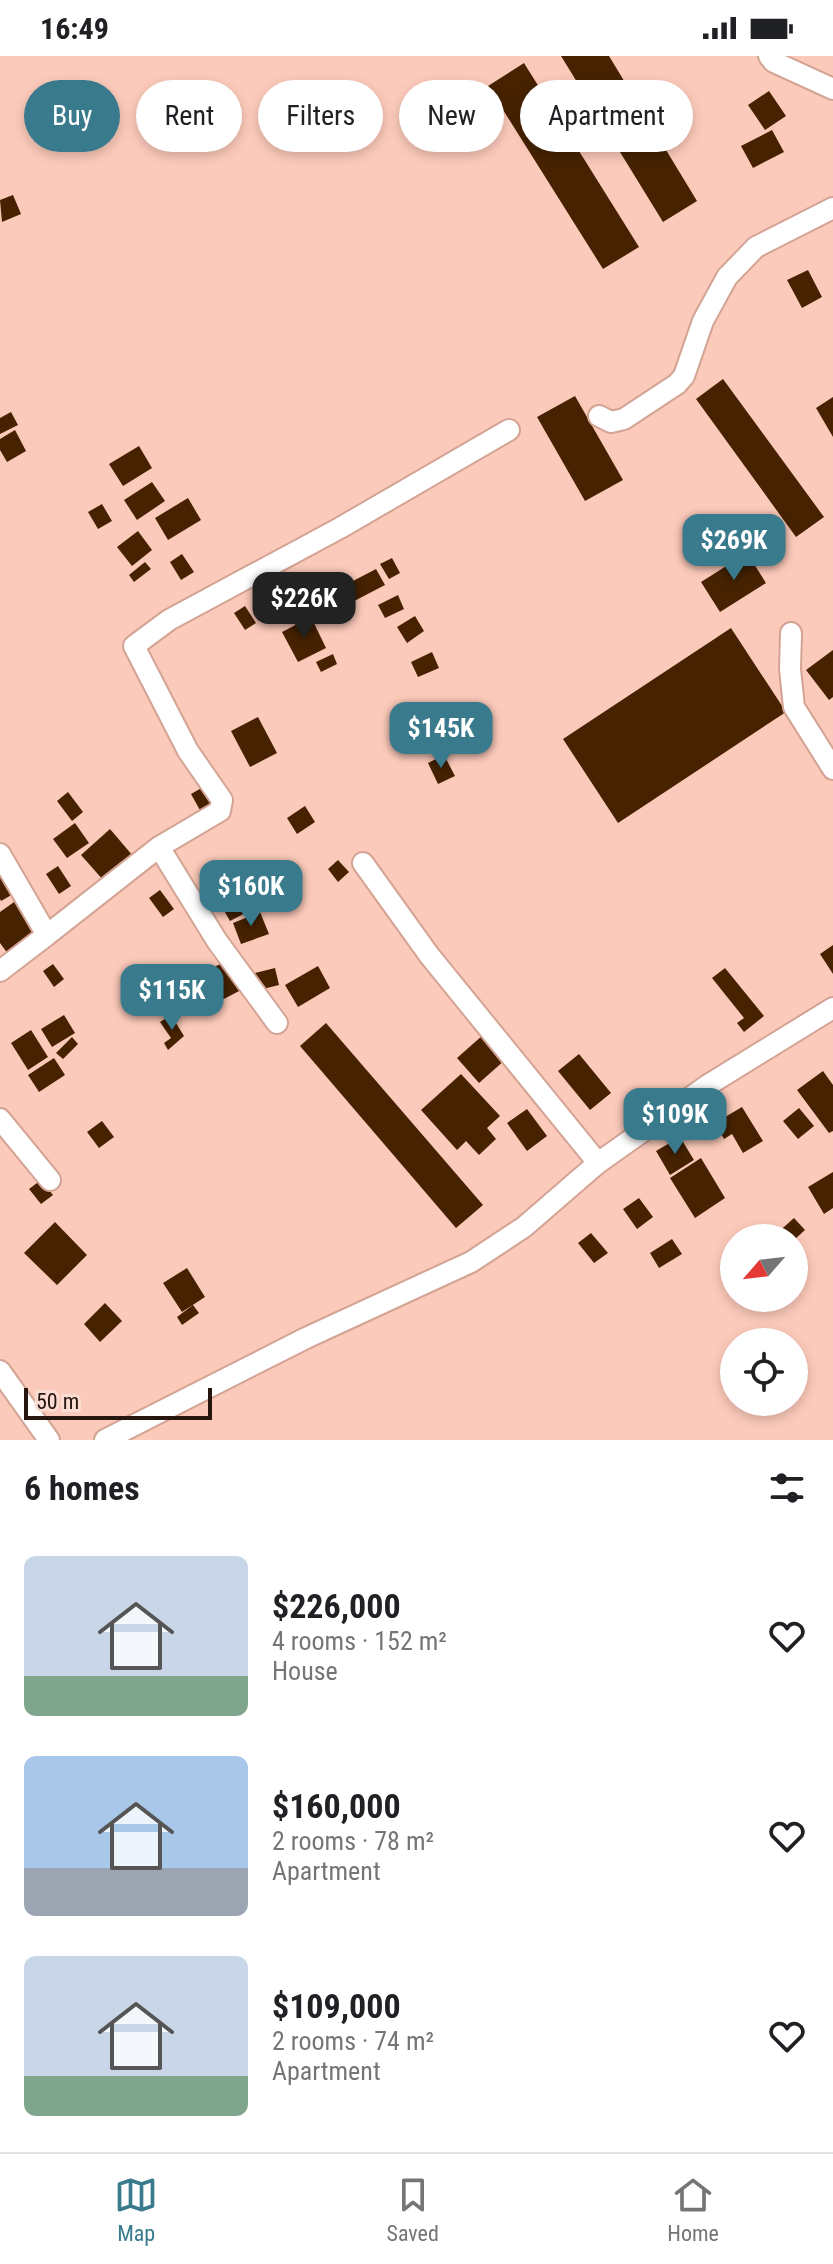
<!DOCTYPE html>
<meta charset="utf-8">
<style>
:root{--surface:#fff;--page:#f2f2f2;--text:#202124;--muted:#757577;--line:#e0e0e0;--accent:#397b8d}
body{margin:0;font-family:"Roboto Condensed",sans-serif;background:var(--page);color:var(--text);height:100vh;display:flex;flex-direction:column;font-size:30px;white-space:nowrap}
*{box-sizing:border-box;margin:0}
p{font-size:26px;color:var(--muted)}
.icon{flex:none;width:44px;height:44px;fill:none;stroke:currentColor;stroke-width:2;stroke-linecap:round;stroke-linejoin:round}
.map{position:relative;height:1384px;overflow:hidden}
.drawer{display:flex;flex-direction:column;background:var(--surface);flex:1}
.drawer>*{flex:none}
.hud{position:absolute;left:24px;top:24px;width:786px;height:72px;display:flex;gap:16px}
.needle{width:52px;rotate:242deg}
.fabs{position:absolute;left:720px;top:1168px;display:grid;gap:16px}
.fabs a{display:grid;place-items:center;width:88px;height:88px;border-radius:50%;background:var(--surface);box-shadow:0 4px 12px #0003;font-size:40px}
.scale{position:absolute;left:24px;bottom:20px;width:188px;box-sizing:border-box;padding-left:8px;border:4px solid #271610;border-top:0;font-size:22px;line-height:28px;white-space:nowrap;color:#271610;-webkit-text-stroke:6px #fbdcd3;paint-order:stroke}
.price{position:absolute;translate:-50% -68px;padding:0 18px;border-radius:16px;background:var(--accent);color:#fff;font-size:26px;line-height:52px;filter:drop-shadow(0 2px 4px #0008)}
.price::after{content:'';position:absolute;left:50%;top:48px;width:24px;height:18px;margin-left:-12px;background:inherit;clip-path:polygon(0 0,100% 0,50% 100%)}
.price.selected{background:#222;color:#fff}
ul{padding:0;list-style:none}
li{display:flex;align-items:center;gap:24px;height:200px;padding:0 24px}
li span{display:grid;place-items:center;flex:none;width:224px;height:160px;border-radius:12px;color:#555}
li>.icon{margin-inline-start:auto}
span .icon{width:96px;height:96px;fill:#fffc;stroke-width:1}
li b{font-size:34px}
h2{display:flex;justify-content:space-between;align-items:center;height:96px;padding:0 24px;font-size:34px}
.pill{padding:0 28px;border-radius:36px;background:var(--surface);box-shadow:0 4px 12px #0003;font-size:28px;line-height:72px}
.pill.selected{background:var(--accent);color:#fff}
.status{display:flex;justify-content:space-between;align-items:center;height:56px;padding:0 40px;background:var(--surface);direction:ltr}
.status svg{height:22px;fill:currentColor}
.tabs{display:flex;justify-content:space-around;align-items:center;height:112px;border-top:2px solid var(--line);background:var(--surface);font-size:22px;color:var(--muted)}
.tabs a{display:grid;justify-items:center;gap:4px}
.tabs .selected{color:var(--accent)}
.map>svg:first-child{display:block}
.building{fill:#462200}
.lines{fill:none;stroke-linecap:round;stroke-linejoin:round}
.minor-casing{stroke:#d3a394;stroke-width:24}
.minor{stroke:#fff;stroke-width:20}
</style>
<div class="status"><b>16:49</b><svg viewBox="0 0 49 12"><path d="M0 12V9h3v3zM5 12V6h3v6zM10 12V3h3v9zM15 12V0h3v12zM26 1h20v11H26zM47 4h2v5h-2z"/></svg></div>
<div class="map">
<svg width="833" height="1384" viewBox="0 0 833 1384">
<rect width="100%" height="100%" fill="#fccaba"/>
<path class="building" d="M561 0H609L697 145 663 166Z
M524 7 639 191 603 213 488 30Z
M769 35 786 60 765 74 748 49Z
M772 74 784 96 753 112 741 90Z
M13 139 21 158 2 166 0 144Z
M808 214 822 241 802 252 787 224Z
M723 323 824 461 796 481 696 343Z
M575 340 623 424 585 445 537 361Z
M833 341V381L816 352Z
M11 356 18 369 0 378V362Z
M15 374 26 395 7 406 0 394V383Z
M139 390 152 412 123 430 109 408Z
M152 426 165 445 137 464 124 444Z
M188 442 201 464 168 484 155 462Z
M102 448 112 465 98 473 88 456Z
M138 475 152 494 132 510 117 491Z
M747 497 766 527 720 556 701 526Z
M182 498 194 516 181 524 170 506Z
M392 502 400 517 389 523 380 508Z
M145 506 151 513 134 526 129 519Z
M376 513 385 529 337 554 328 538Z
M398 539 404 553 385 562 378 549Z
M245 550 256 567 245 574 234 557Z
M415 560 424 575 407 587 397 571Z
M311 561 326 592 298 606 282 576Z
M731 572 786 656 618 767 563 683Z
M833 594V641L829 644 806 614Z
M432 596 439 612 418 621 411 606Z
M333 598 337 608 321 616 316 606Z
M258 661 277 697 250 711 231 675Z
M444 699 455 720 438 728 428 707Z
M205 730 215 747 201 756 191 738Z
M68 736 83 756 72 765 57 745Z
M305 750 315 766 297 778 287 762Z
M75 767 89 787 67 802 53 783Z
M110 773 133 800 104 825 81 799Z
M338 804 349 816 338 826 328 813Z
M58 810 71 830 59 838 46 818Z
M0 814 15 837 1 845 0 843Z
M243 830 255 852 230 865 218 844Z
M160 834 174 853 163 861 149 842Z
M17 844 39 877 8 898 0 887V856Z
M260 856 269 878 241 888 233 867Z
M833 889V918L820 898Z
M228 904 243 933 218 946 203 917Z
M53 908 64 923 54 931 43 915Z
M318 910 330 932 298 951 285 929Z
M275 912 279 929 259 934 255 917Z
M725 912 764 960 744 976 737 967 744 962 712 922Z
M64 959 75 977 52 991 41 973Z
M171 959 184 980 168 994 164 987 171 982 160 966Z
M326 967 483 1149 456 1172 300 990Z
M31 974 48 1001 28 1014 11 987Z
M483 979 505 1004 479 1027 457 1002Z
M72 981 78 988 63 1003 56 997Z
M579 998 611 1037 590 1054 558 1015Z
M54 1002 65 1019 39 1036 28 1019Z
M823 1015 833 1029V1075L829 1077 797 1034Z
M461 1018 500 1060 487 1072 496 1083 479 1099 466 1085 457 1094 421 1054Z
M742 1051 763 1085 743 1097 732 1078 724 1083 715 1067Z
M799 1052 814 1070 798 1083 783 1065Z
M527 1053 547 1080 527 1095 507 1067Z
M102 1065 114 1081 99 1092 87 1076Z
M680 1081 694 1104 670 1119 656 1095Z
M701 1102 725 1142 695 1162 670 1122Z
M833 1116V1152L824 1158 808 1131Z
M41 1124 53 1139 41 1148 29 1133Z
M639 1142 653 1161 637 1173 623 1153Z
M794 1162 805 1174 794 1184 777 1182 775 1179Z
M55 1166 87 1199 57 1229 24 1197Z
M591 1177 608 1197 594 1207 578 1187Z
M672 1183 682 1198 659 1212 650 1197Z
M187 1212 205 1241 182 1256 163 1227Z
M105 1247 122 1265 100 1286 84 1268Z
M193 1249 199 1257 182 1269 177 1261Z"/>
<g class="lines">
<g class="minor-casing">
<path id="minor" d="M769 0 774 6 833 33
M599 360 611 366 624 363 677 328 684 320 703 265 727 221 756 191 833 152
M791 577 790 613 794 651 833 713
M159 791 217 885 277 967
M0 798 47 879 159 791 220 755 222 744 188 695 134 590 169 564 340 472 509 374
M363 807 429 899 598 1107
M0 915 47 879
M0 1063 50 1124
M0 1315 49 1384
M105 1384 306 1282 471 1206 524 1171 598 1107 708 1029 833 952"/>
</g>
<use href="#minor" class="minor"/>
</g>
</svg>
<div class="fabs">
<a><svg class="needle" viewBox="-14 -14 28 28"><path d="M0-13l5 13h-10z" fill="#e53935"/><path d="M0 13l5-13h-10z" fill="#757577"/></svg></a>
<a><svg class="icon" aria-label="locate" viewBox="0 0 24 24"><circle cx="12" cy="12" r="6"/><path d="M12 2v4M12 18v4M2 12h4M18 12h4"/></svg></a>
</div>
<div class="scale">50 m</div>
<b class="price" style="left:734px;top:526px">$269K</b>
<b class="price selected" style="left:304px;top:584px">$226K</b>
<b class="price" style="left:441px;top:714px">$145K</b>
<b class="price" style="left:251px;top:872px">$160K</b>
<b class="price" style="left:172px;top:976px">$115K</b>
<b class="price" style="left:675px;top:1100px">$109K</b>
<div class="hud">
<a class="pill selected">Buy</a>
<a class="pill">Rent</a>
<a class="pill">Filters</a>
<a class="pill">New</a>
<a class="pill">Apartment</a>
</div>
</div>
<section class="drawer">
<h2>6 homes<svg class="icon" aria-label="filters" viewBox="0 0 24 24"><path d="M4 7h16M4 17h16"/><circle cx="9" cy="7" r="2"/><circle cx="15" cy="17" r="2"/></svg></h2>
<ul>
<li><span style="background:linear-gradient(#c9d6e8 75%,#7fa58c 0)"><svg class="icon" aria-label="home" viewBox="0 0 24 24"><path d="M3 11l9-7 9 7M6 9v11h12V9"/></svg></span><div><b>$226,000</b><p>4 rooms · 152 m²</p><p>House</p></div><svg class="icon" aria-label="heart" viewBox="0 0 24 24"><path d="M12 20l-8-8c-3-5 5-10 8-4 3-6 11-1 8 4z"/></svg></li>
<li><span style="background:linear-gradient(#a9c7e8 70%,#9aa5b1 0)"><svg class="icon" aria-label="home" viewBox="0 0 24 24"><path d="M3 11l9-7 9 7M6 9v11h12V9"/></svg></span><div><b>$160,000</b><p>2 rooms · 78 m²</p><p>Apartment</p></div><svg class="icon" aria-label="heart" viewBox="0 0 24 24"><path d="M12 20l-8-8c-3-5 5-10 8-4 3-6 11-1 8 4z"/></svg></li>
<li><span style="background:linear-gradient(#c9d6e8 75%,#7fa58c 0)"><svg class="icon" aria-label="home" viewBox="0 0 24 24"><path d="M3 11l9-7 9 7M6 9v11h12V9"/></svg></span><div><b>$109,000</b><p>2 rooms · 74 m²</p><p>Apartment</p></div><svg class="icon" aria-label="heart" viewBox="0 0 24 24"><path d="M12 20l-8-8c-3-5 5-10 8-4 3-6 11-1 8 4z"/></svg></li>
</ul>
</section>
<nav class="tabs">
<a class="selected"><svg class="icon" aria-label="map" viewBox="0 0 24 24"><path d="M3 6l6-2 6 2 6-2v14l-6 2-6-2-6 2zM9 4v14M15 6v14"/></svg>Map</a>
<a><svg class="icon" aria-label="saved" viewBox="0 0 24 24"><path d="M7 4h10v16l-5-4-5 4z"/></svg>Saved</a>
<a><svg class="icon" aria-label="home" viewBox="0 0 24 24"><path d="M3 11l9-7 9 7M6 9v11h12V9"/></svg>Home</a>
</nav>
